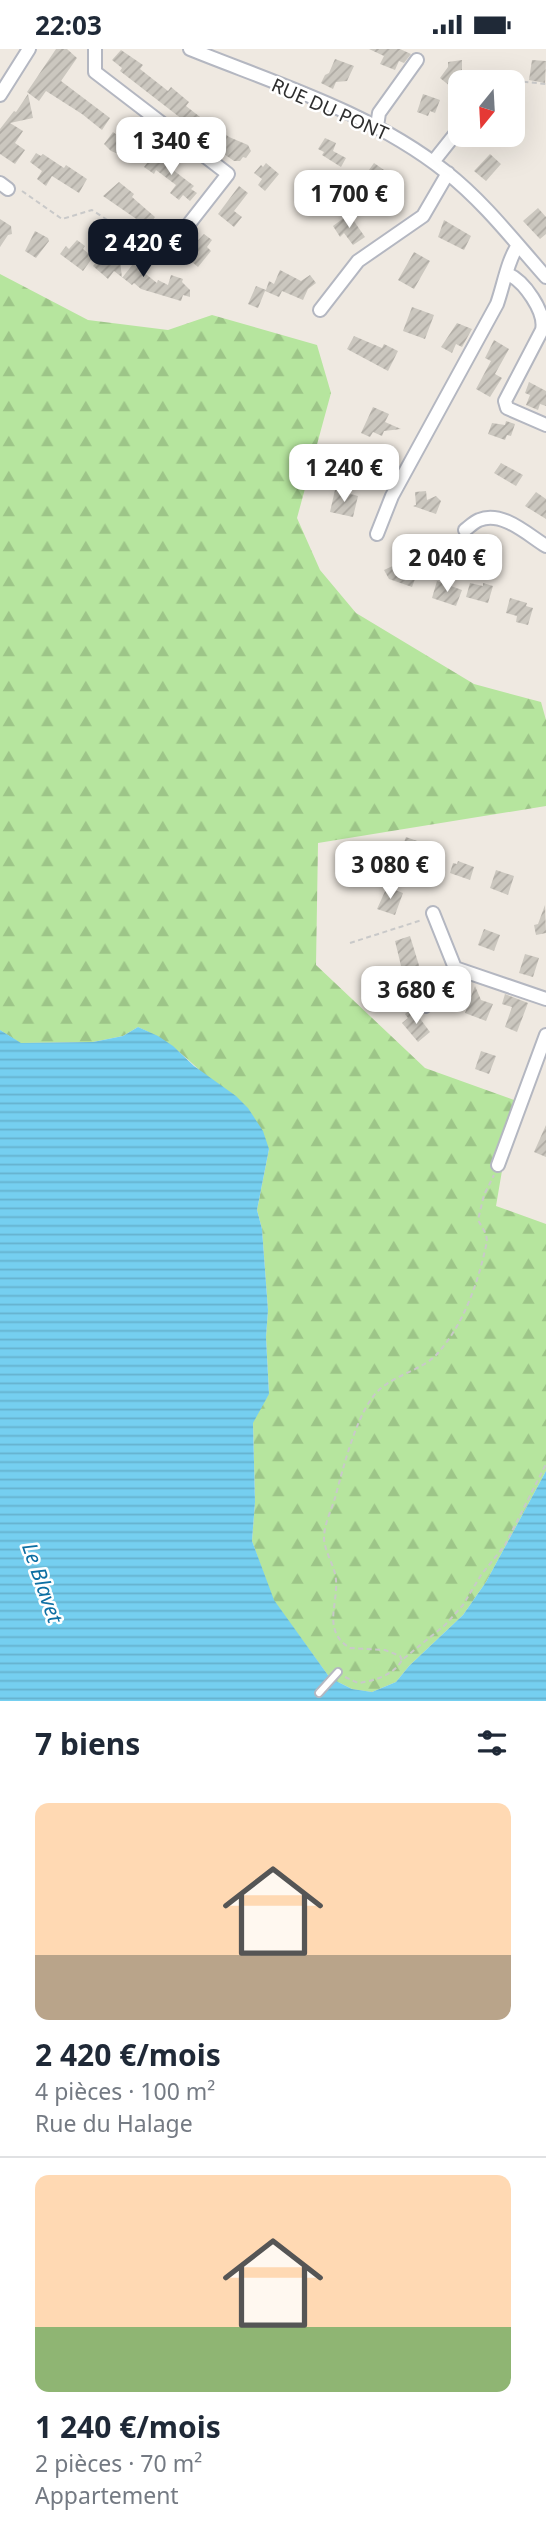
<!DOCTYPE html>
<html lang="fr">
<meta charset="utf-8">
<style>
:root{--surface:#fff;--page:#f2f2f3;--text:#1f2937;--muted:#747a83;--line:#e0e1e3;--accent:#111827}
body{margin:0;font-family:"Noto Sans",sans-serif;background:var(--page);color:var(--text);height:100vh;display:flex;flex-direction:column;font-size:26px;white-space:nowrap}
*{box-sizing:border-box;margin:0}
p{font-size:23px;color:var(--muted)}
.icon{flex:none;width:38px;height:38px;fill:none;stroke:currentColor;stroke-width:2;stroke-linecap:round;stroke-linejoin:round}
.map{position:relative;height:1652px;overflow:hidden}
.panel{display:flex;flex-direction:column;background:var(--surface);flex:1}
.panel>*{flex:none}
.needle{width:46px;rotate:198deg}
.tools{position:absolute;left:448px;top:21px;display:grid;gap:14px}
.tools a{display:grid;place-items:center;width:77px;height:77px;border-radius:14px;background:var(--surface);box-shadow:0 7px 28px #0002;font-size:35px}
.price{position:absolute;translate:-50% -60px;padding:0 16px;border-radius:14px;background:#fff;color:#222;font-size:23px;line-height:46px;filter:drop-shadow(0 2px 4px #0008)}
.price::after{content:'';position:absolute;left:50%;top:42px;width:21px;height:16px;margin-left:-10px;background:inherit;clip-path:polygon(0 0,100% 0,50% 100%)}
.price.on{background:var(--accent);color:#fff}
ul{padding:0;list-style:none}
li{display:grid;align-content:center;gap:14px;height:371px;padding:0 35px}
li+li{border-top:2px solid var(--line)}
li span{display:grid;place-items:center;height:217px;border-radius:14px;color:#555}
li>.icon{margin-inline-start:auto}
span .icon{width:126px;height:126px;fill:#fffc;stroke-width:1}
li b{font-size:30px}
h2{display:flex;justify-content:space-between;align-items:center;height:84px;padding:0 35px;font-size:30px}
.status{display:flex;justify-content:space-between;align-items:center;height:49px;padding:0 35px;background:var(--surface);direction:ltr}
.status svg{height:19px;fill:currentColor}
.map>svg:first-child{display:block}
.forest{fill:url(#forest-firs)}
.water{fill:url(#water-rules)}
.building{fill:url(#building-hatch)}
.lines{fill:none;stroke-linecap:round;stroke-linejoin:round}
.service-casing{stroke:#b4b7c1;stroke-width:10}
.minor-casing{stroke:#b4b7c1;stroke-width:16}
.path{stroke:#c9c9c9;stroke-width:2;stroke-dasharray:5 3.5;stroke-linecap:butt}
.service{stroke:#fff;stroke-width:6}
.minor{stroke:#fff;stroke-width:12}
.labels{text-anchor:middle;stroke-width:5;stroke-linejoin:round;paint-order:stroke}
.street-label{font-size:19px;fill:#2e2e2e;stroke:#fff}
.water-label{font-size:21px;font-style:italic;fill:#0d6fa3;stroke:#fff}
</style>
<div class="status"><b>22:03</b><svg viewBox="0 0 49 12"><path d="M0 12V9h3v3zM5 12V6h3v6zM10 12V3h3v9zM15 12V0h3v12zM26 1h20v11H26zM47 4h2v5h-2z"/></svg></div>
<div class="map">
<svg width="546" height="1652" viewBox="0 0 546 1652">
<defs>
<pattern id="forest-firs" width="22" height="20" patternUnits="userSpaceOnUse" patternTransform="scale(1.75)"><rect width="22" height="20" fill="#b6e59e"/><path d="M5 1l3.5 6h-7zM16 11l3.5 6h-7z" fill="#9dc588"/></pattern>
<pattern id="water-rules" width="6" height="5" patternUnits="userSpaceOnUse" patternTransform="scale(1.75)"><rect width="6" height="5" fill="#75cff0"/><path d="M0 2.5h6" fill="none" stroke="#66b2ce"/></pattern>
<pattern id="building-hatch" width="6" height="6" patternUnits="userSpaceOnUse" patternTransform="scale(1.75)"><rect width="6" height="6" fill="#cbc7bf"/><path d="M-1 1l2-2M0 6l6-6M5 7l2-2" fill="none" stroke="#afaba4"/></pattern>
</defs>
<rect width="100%" height="100%" fill="#efe9e1"/>
<path class="forest" d="M0 225 88 271 168 281 212 266 317 296 331 344 297 469 320 521 356 564 474 635 541 653 546 671V757L318 794 316 916 425 1019 514 1051 496 1157 546 1175V1422L486 1533 463 1566 409 1617 396 1633 372 1643 352 1640 330 1629 273 1551 252 1492 255 1453 253 1373 269 1344 266 1288 268 1261 262 1180 257 1161 269 1100C230 1057 193 1001 138 978L123 987 93 993 20 994 0 981Z"/>
<path class="water" d="M138 978 158 987 173 997 194 1017 236 1047 248 1059 263 1082 269 1100 257 1161 262 1180 268 1261 266 1288 269 1345 253 1374 255 1453 252 1492 274 1551 330 1629 352 1640 372 1643 396 1633 409 1617 463 1566 486 1533 546 1422V1652H0V981L21 994 93 993 123 987Z"/>
<path class="building" d="M56 0H67L77 9 61 32 110 69 102 81 82 65 46 42 39 52 27 43Z
M369 0H400L411 5 404 14 399 12 395 21 380 15 384 7Z
M121 1 143 16 140 20 168 42 171 38 189 53 186 57 204 71 206 70 229 88 248 96 251 102 246 109 243 108 240 112H234L224 105 225 101 210 89 209 91 120 22 122 19 112 11Z
M335 10 354 17 347 32 336 33 333 40 321 34 325 26 329 24Z
M462 11V24L451 38 440 29 448 18V13Z
M532 11 546 12 545 34 529 31Z
M28 45 33 69 10 74 23 82 15 94 25 101 15 115 0 105V80L14 62 16 63Z
M423 45 440 51 435 64 430 62 428 67 417 63Z
M113 83 139 103 131 114 121 106 111 102 104 95Z
M325 89 336 94 333 102 346 109 341 118 322 106 324 103 318 100Z
M36 104 41 107 43 105 64 119 66 116 87 130 79 144 52 127 46 137 37 130 42 122 30 113Z
M154 105 159 109 161 106 176 118 173 121 194 137 191 140 197 144 190 152 183 146 179 151 170 144 176 136 156 121 154 125 144 118Z
M490 105 501 115 486 132 474 122Z
M266 114 279 125 265 142 258 136 262 130 254 124 261 116 263 118Z
M374 114 394 128 385 142 364 128Z
M119 133 134 145 132 148 155 168 148 178 103 147Z
M239 137 248 144 234 162 242 168 234 178 218 165Z
M538 159 546 168V185L540 190 523 172Z
M349 165 365 188 353 196 344 184 340 188 333 177Z
M0 170 11 177 12 185 8 186 0 198Z
M444 171 471 187 464 201 438 188Z
M35 182 48 189 49 192 36 209 25 202Z
M204 185 212 191 207 198 211 202 198 218 186 208 191 203 189 201Z
M77 191 85 197 83 200 93 208 83 222 60 205 66 197 69 200Z
M104 203 120 211 122 229 133 215 157 234 158 231 168 236 171 226 183 230 182 233 190 241V248L183 246 181 252 141 240 134 234 132 236 114 222 108 230 93 217Z
M414 203 430 212 414 240 398 231Z
M280 221 301 232 310 226 316 234 308 240 303 251 282 242 279 248 265 242 258 259 248 255 256 237 266 241 269 232 274 235Z
M412 258 434 266 425 290 403 282Z
M457 274 472 280 462 298 456 295 452 304 441 298Z
M354 287 382 299 384 295 398 302 388 322 347 300Z
M494 291 509 300 495 325 502 329 490 348 476 340 491 312 485 309Z
M529 333 546 342V357L540 355 538 361 526 356 530 346 525 344Z
M373 358 389 365 385 373 401 380 384 382 382 387 373 383 370 388 361 384Z
M506 372 515 375 511 387 507 386 505 391 488 385 492 374 505 376Z
M501 414 523 426 516 437 494 424Z
M335 441 358 447 353 468 330 463Z
M426 442 427 451 436 447 441 452 436 465 413 457 416 456 415 443Z
M536 443 546 450V470L525 457Z
M397 515 401 522 406 520 417 525 412 538 389 530 384 521Z
M437 532 462 541 456 557 432 549Z
M470 534 483 537V534L493 537 488 554 466 548Z
M510 549 527 554 526 557 533 559 528 576 516 573 517 567 506 564Z
M406 788 431 797 425 815 410 810 407 816 397 812Z
M458 812 474 818 470 831 450 824 453 814 457 815Z
M496 821 514 827 508 846 490 839Z
M387 838 403 844 395 866 377 860Z
M545 856 546 884 536 886 534 876 538 875Z
M484 880 500 886 494 902 478 896Z
M410 887 425 936 402 944 397 927 403 925 395 892Z
M525 905 539 909 533 928 519 924Z
M475 937 481 951 493 955 486 972 465 964Z
M505 945 528 954 517 983 505 978 512 958 502 955Z
M412 959 430 983 418 993 402 974 408 969 405 965Z
M481 1002 496 1007 489 1025 475 1020Z
M546 1076V1108L534 1103Z"/>
<g class="lines">
<g class="service-casing">
<path id="service" d="M426 960C447 947 452 944 458 920
M319 1644 338 1623"/>
</g>
<g class="minor-casing">
<path id="minor" d="M95 0V23L228 125 167 203
M190 0C277 35 372 64 446 123 484 153 514 192 546 228
M485 33 486 29
M0 46 29 0
M377 77 379 64 417 11
M433 113 460 79
M0 134 8 140
M508 225C524 232 546 263 542 281L505 352 507 359 546 376
M320 261 358 212 423 167 448 124
M465 481C469 478 474 473 479 471 502 461 528 486 546 497
M377 485 392 447 497 255C504 235 507 213 518 196
M433 864 455 919 546 950
M498 1116 546 986"/>
</g>
<path class="path" d="M498 30 546 35
M22 142 62 170 92 161 132 187 156 199
M350 894 422 871
M402 1611 400 1607 385 1601 350 1599C322 1582 338 1556 336 1531 335 1517 325 1504 324 1490 324 1475 331 1462 335 1449 343 1420 357 1361 379 1341 396 1325 423 1321 438 1304 465 1273 479 1231 487 1192L486 1185 478 1171 484 1146 494 1126
M345 1628 358 1634C374 1632 394 1626 402 1611L445 1576 463 1556 481 1526 505 1496 546 1415"/>
<use href="#service" class="service"/>
<use href="#minor" class="minor"/>
</g>
<g class="labels">
<g class="street-label">
<text transform="translate(330 60) rotate(24)" y="7">RUE DU PONT</text>
</g>
<g class="water-label">
<text transform="translate(42 1534) rotate(71)" y="7">Le Blavet</text>
</g>
</g>
</svg>
<div class="tools">
<a><svg class="needle" viewBox="-14 -14 28 28"><path d="M0-13l5 13h-10z" fill="#e53935"/><path d="M0 13l5-13h-10z" fill="#747a83"/></svg></a>
</div>
<b class="price" style="left:171px;top:128px">1 340 €</b>
<b class="price" style="left:349px;top:181px">1 700 €</b>
<b class="price on" style="left:143px;top:230px">2 420 €</b>
<b class="price" style="left:344px;top:455px">1 240 €</b>
<b class="price" style="left:447px;top:545px">2 040 €</b>
<b class="price" style="left:390px;top:852px">3 080 €</b>
<b class="price" style="left:416px;top:977px">3 680 €</b>
</div>
<section class="panel">
<h2>7 biens<svg class="icon" aria-label="filters" viewBox="0 0 24 24"><path d="M4 7h16M4 17h16"/><circle cx="9" cy="7" r="2"/><circle cx="15" cy="17" r="2"/></svg></h2>
<ul>
<li><span style="background:linear-gradient(#ffd9b3 70%,#b9a48a 0)"><svg class="icon" aria-label="home" viewBox="0 0 24 24"><path d="M3 11l9-7 9 7M6 9v11h12V9"/></svg></span><div><b>2 420 €/mois</b><p>4 pièces · 100 m²</p><p>Rue du Halage</p></div></li>
<li><span style="background:linear-gradient(#ffd9b3 70%,#8fb573 0)"><svg class="icon" aria-label="home" viewBox="0 0 24 24"><path d="M3 11l9-7 9 7M6 9v11h12V9"/></svg></span><div><b>1 240 €/mois</b><p>2 pièces · 70 m²</p><p>Appartement</p></div></li>
</ul>
</section>
